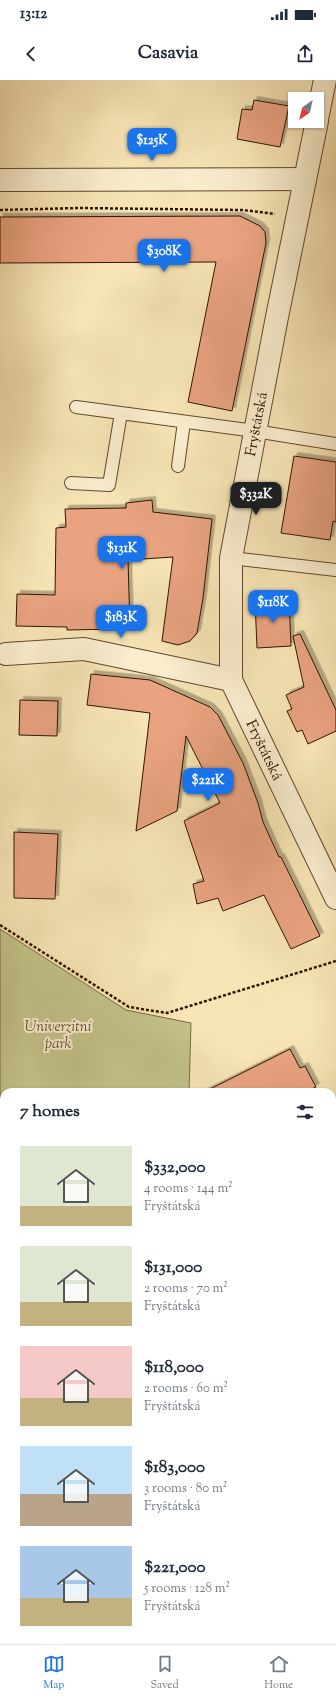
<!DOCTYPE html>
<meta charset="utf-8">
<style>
:root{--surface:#fff;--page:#f6f6f7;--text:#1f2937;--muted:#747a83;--line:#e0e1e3;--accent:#1a73e8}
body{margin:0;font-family:"Sorts Mill Goudy",serif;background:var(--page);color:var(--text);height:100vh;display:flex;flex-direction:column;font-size:15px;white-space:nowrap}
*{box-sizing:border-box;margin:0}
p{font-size:13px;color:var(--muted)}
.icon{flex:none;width:22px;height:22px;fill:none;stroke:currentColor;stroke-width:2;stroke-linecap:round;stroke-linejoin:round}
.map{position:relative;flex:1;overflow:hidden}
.drawer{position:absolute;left:0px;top:1008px;width:336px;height:556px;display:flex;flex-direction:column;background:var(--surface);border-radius:12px 12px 0 0;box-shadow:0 1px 3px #0004}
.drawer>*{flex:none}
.needle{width:26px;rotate:214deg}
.tools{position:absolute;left:288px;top:12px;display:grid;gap:8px}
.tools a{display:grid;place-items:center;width:36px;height:36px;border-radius:0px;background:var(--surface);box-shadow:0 1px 3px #0004;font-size:20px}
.price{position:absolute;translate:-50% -34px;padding:0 9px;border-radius:8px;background:var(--accent);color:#fff;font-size:13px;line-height:26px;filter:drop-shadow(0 1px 2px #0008)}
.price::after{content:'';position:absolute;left:50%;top:24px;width:12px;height:9px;margin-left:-6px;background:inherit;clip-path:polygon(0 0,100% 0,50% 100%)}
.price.active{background:#222;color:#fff}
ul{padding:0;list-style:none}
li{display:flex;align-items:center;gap:12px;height:100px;padding:0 20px}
li span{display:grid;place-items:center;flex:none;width:112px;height:80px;border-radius:0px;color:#555}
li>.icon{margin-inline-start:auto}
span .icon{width:48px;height:48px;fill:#fffc;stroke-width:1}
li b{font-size:17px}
h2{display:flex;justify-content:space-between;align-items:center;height:48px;padding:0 20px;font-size:17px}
.status{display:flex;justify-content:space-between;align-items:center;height:28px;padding:0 20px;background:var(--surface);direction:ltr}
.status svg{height:11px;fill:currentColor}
header{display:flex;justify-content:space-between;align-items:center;height:52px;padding:0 20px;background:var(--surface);font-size:18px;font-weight:700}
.menu{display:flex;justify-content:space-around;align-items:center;height:56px;border-top:1px solid var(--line);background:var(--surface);font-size:11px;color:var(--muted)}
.menu a{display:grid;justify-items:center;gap:2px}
.menu .active{color:var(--accent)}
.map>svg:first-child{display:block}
.green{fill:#c3c289;stroke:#7a6a44}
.building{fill:#e9a381;stroke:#311300;filter:url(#shadow)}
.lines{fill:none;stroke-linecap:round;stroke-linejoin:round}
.lane-casing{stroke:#62482d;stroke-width:14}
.street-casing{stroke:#62482d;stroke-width:24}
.path{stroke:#311300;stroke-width:2.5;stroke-dasharray:3 2;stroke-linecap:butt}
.lane{stroke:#faeecf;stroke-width:12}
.street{stroke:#faeecf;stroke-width:22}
.labels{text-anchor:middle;stroke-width:4;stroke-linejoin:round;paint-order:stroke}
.street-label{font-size:15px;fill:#311300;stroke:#faeecf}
.park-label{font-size:15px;font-style:italic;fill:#645030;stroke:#faeecf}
</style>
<div class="status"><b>13:12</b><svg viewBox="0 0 49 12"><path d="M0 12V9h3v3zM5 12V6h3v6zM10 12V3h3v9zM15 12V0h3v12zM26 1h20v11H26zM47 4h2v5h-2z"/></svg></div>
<header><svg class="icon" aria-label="back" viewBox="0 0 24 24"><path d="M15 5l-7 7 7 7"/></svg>Casavia<svg class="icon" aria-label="share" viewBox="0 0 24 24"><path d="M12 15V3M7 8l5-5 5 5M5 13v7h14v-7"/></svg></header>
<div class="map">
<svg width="336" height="1564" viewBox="0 0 336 1564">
<defs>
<filter id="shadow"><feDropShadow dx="3.5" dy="-3.5" stdDeviation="0" flood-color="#0004"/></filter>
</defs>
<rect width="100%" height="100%" fill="#f7e5b5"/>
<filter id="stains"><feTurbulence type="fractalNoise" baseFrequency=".005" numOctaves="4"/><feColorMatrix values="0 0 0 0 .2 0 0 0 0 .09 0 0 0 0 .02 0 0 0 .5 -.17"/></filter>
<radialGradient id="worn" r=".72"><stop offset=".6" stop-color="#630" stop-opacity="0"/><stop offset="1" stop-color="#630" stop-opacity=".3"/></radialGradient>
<path class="green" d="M0 849 126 930 191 943 189 1012H4V1560H143L145 1564H0Z
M336 1342V1373L332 1383V1347Z
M332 1417 336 1422V1459L333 1461 336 1464V1488L332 1483Z
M332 1537 336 1541V1564H327L323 1560H332Z"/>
<path class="building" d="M254 20 289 26 280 67 237 59 242 29 252 30Z
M240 136 260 146 265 152 266 163 232 331 188 322 216 182 0 183V137Z
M294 376 336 382V442L333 441 330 460 281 453Z
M152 420 153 432 212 439 203 518 197 553 190 561 178 565 162 561 173 477 128 480 130 546H118L117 549 67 550V547L16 546 17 514 55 515 56 448 66 447 65 429 126 428V423Z
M289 519 291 566 257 568 255 521Z
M300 554 336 630V651L308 664 302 650 297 652 287 631 292 629 286 615 304 607 293 556Z
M91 594 150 600 210 627 218 635 243 683 258 723 263 742 279 777H281L320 856 291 869 264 815 223 831 218 818 197 824 193 804 204 801 184 741 220 723 186 656 177 731 136 751 150 633 87 625Z
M20 620 58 621 57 656 19 655Z
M14 752 58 754 55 819 14 818Z
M290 969 300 988 305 986 316 1007 305 1012H204Z"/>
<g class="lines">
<g class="lane-casing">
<path id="lane" d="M76 327 255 351 336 364
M178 386 184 342
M71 403 109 405 121 333
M231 478 336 490
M0 1365 4 1358"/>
</g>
<g class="street-casing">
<g id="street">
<path d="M317 39 325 0"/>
<path id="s1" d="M317 41 277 237 231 478V600L336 818"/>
<path d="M0 100 305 99"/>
<path d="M6 574 84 569 231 600"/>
<path d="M332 1321 336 1316"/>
<path d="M278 1564 279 1560"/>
</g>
</g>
<path class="path" d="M0 130 79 128 243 130 275 134
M0 845 129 927 167 933 336 881
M0 1327 4 1333
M0 1452 4 1458
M0 1483 4 1484
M63 1560 65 1564"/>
<use href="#lane" class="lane"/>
<use href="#street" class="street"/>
</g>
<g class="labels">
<g class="street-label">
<text transform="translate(256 344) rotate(-79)" y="5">Fryštátská</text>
<text dy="5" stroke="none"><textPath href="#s1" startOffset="645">Fryštátská</textPath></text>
</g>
<g class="park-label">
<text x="58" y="951">Univerzitní<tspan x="58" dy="17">park</tspan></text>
</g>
</g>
<rect width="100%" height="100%" filter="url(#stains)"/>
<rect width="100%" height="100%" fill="url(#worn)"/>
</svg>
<div class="tools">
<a><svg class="needle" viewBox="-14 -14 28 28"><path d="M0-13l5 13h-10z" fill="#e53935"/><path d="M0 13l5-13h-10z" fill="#747a83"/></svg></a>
</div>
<b class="price" style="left:152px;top:82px">$125K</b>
<b class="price" style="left:164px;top:193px">$308K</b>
<b class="price active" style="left:256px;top:436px">$332K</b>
<b class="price" style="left:122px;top:490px">$131K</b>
<b class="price" style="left:273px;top:544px">$118K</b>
<b class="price" style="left:121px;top:559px">$183K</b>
<b class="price" style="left:208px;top:722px">$221K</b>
<section class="drawer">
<h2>7 homes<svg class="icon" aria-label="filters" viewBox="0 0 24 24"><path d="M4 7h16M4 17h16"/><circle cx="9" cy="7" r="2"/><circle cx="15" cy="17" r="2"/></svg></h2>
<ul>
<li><span style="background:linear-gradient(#dfe7d0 75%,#c2b280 0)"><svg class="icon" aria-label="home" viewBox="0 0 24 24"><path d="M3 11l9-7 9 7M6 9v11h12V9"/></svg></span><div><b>$332,000</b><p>4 rooms · 144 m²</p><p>Fryštátská</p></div></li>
<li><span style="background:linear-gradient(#dfe7d0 70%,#c2b280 0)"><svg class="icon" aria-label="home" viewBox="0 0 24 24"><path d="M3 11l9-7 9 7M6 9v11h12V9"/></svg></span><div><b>$131,000</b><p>2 rooms · 70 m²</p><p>Fryštátská</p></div></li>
<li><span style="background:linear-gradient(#f6c9c9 65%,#c2b280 0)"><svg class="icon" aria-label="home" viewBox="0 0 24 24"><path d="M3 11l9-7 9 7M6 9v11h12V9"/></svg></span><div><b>$118,000</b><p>2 rooms · 60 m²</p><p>Fryštátská</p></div></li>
<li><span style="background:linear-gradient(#bfe0f5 60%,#b9a48a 0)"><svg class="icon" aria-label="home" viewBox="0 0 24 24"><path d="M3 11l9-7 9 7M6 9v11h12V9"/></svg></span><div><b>$183,000</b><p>3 rooms · 80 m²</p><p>Fryštátská</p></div></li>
<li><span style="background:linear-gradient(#a9c7e8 65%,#c2b280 0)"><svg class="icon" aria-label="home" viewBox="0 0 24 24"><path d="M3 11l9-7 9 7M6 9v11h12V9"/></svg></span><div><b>$221,000</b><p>5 rooms · 128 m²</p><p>Fryštátská</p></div></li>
</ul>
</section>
</div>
<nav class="menu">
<a class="active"><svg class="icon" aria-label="map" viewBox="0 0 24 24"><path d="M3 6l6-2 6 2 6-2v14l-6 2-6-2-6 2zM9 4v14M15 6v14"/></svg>Map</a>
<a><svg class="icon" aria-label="saved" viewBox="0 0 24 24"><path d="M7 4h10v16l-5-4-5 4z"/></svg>Saved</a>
<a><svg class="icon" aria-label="home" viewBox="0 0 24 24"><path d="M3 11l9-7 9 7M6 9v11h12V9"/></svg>Home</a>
</nav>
